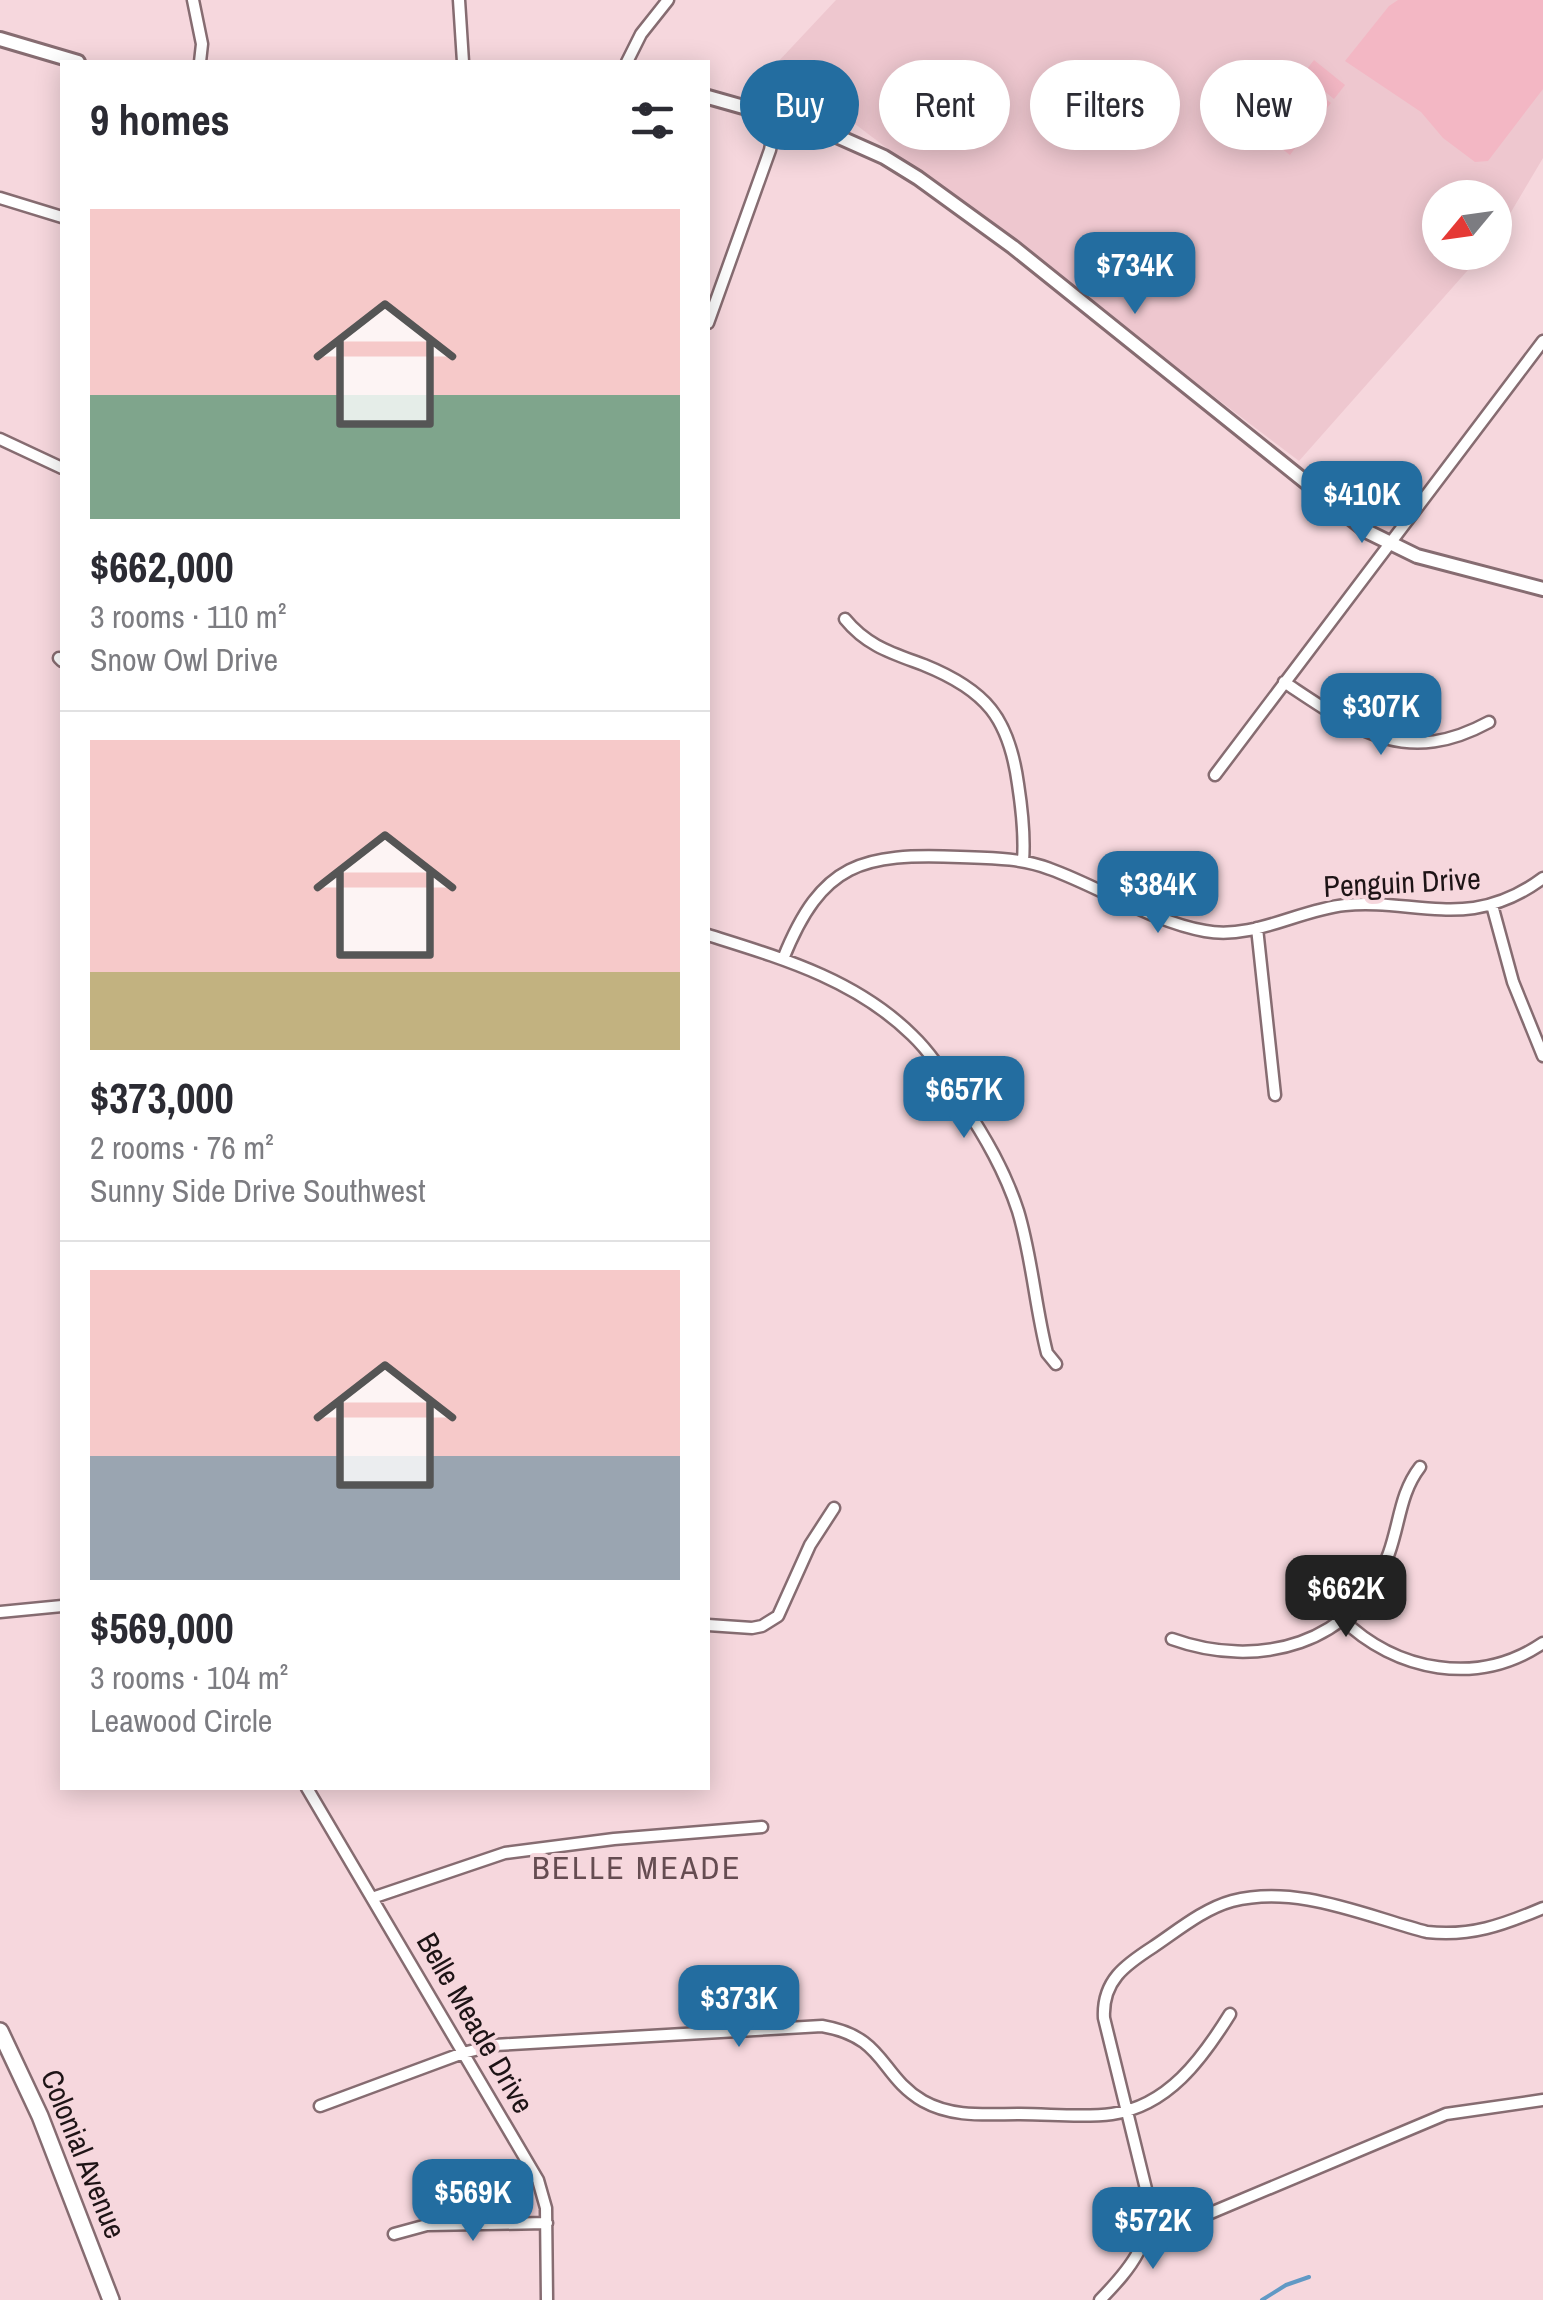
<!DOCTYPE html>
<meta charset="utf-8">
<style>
:root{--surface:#fff;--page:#f2f2f3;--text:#2b2b33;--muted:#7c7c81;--line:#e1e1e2;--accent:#236da0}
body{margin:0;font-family:"Archivo Narrow",sans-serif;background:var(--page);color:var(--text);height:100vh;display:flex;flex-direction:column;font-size:38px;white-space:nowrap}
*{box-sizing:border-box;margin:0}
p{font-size:32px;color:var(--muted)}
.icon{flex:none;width:55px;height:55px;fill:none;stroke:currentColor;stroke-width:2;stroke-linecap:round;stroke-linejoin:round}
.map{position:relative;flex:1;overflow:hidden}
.details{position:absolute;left:60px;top:60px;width:650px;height:1730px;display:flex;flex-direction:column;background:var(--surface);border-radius:0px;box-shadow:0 5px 25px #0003}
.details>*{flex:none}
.hud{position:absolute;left:740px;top:60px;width:652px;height:90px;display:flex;gap:20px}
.needle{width:65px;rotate:241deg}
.fabs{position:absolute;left:1422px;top:180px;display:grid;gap:20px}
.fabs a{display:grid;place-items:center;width:90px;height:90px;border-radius:50%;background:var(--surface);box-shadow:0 5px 25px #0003;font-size:50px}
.price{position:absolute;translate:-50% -85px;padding:0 22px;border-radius:20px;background:var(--accent);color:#fff;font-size:32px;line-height:65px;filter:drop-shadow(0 2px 5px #0008)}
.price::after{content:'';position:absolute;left:50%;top:60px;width:30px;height:22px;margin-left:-15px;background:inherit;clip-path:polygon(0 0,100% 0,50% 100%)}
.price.selected{background:#222;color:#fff}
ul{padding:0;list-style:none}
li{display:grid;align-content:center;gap:20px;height:530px;padding:0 30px}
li+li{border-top:2px solid var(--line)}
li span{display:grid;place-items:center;height:310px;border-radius:0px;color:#555}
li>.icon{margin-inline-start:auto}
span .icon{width:180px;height:180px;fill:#fffc;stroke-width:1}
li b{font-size:42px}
h2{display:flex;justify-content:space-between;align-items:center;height:120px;padding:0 30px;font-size:42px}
.chip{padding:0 35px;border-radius:45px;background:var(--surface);box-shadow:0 5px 25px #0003;font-size:35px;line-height:90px}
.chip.selected{background:var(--accent);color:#fff}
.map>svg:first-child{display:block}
.built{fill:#eec7cf}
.green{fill:#f3b7c4}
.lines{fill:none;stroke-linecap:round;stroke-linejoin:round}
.stream{stroke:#6199c5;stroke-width:4}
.minor-casing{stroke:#866c71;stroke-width:15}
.tertiary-casing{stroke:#866c71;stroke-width:18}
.secondary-casing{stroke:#866c71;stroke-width:20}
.minor{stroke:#fff;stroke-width:10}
.tertiary{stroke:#fff;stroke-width:12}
.secondary{stroke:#fff;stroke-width:15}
.labels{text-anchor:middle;stroke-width:8;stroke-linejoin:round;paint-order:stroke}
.street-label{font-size:30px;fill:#1e1416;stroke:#f6d7dd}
.neighbourhood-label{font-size:32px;letter-spacing:2.5px;fill:#654c51;stroke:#f6d7dd}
</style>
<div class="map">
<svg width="1543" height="2300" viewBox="0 0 1543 2300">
<rect width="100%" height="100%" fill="#f6d7dd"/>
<path class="built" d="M836 0H1543V158L1495 239V198H1440V252L1483 253 1299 461 776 64Z"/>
<path class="green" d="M1398 0H1543V89L1488 161 1475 162 1443 138 1421 112 1345 61 1389 6Z
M1314 60 1345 85 1334 99 1303 74Z
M1300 78 1331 103 1320 117 1289 93Z
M1285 97 1317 122 1305 136 1274 111Z
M1270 116 1301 140 1290 155 1259 131Z"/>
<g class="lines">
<path class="stream" d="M1262 2300 1286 2285 1309 2277"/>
<g class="minor-casing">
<path id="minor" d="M193 0 202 44 200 62
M459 0 463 62
M627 62 641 34 668 0
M0 198 62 217
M708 323 770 150 777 114
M0 439 62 468
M845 619C867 646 892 653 924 665 986 690 1009 718 1018 784 1022 810 1025 835 1023 861
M59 658 62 661
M1284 682C1355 729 1404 768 1489 722
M1215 775 1543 341
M1492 905 1513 982 1543 1056
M1257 928 1275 1095
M708 935C781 958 855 979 912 1035 932 1054 947 1079 962 1102 985 1137 1005 1171 1018 1211 1032 1257 1035 1306 1047 1353L1056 1364
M783 959C822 862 862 853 960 857 991 858 1022 858 1050 869 1100 887 1153 922 1205 931 1253 940 1298 910 1345 905 1388 900 1432 914 1474 908 1499 904 1523 893 1543 878
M0 1612 62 1606
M1341 1618C1396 1672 1478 1687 1543 1643
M708 1625 752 1628 762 1626 778 1616 810 1545 834 1508
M1172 1639C1258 1670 1356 1645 1389 1553 1400 1522 1400 1493 1420 1467
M307 1788 538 2180 546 2208 547 2300
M372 1898 505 1853 614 1839 762 1827
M320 2106 463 2053 495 2045 822 2026C886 2037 879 2075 923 2101 953 2118 987 2114 1020 2114 1050 2114 1083 2118 1112 2114 1168 2106 1202 2059 1230 2014
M1149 2217C1163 2230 1176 2221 1194 2220L1446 2114 1543 2100
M394 2234 427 2225 547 2223
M1100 2300C1132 2267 1154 2241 1147 2193L1104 2018C1102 1981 1125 1965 1153 1947 1177 1931 1203 1909 1232 1901 1297 1884 1365 1916 1427 1932 1470 1937 1503 1925 1543 1908"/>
</g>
<g class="tertiary-casing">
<path id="tertiary" d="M0 39 78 62
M708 97 821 129 884 157 918 178 1013 247 1368 532 1417 556 1543 589"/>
</g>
<g class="secondary-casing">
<path id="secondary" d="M0 2031 40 2116 111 2300"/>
</g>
<use href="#minor" class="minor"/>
<use href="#tertiary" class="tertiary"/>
<use href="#secondary" class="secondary"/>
</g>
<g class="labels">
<g class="street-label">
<text transform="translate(1402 883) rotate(-3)" y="10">Penguin Drive</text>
<text transform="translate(475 2023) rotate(60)" y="10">Belle Meade Drive</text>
<text transform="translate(83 2154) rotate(68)" y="10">Colonial Avenue</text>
</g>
<g class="neighbourhood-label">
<text x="637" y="1879">BELLE MEADE</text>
</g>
</g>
</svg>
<div class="fabs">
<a><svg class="needle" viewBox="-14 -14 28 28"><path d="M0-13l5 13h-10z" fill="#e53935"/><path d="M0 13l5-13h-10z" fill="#7c7c81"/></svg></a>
</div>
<b class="price" style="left:1135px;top:317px">$734K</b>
<b class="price" style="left:1362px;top:546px">$410K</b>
<b class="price" style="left:1381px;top:758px">$307K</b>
<b class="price" style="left:1158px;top:936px">$384K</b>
<b class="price" style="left:964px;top:1141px">$657K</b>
<b class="price selected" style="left:1346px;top:1640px">$662K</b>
<b class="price" style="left:739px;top:2050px">$373K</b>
<b class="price" style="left:473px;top:2244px">$569K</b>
<b class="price" style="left:1153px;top:2272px">$572K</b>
<div class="hud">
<a class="chip selected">Buy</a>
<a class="chip">Rent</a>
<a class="chip">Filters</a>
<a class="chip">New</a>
</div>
<section class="details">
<h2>9 homes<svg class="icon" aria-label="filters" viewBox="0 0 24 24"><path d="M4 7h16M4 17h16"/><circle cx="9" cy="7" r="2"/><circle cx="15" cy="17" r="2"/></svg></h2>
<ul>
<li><span style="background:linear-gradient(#f6c9c9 60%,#7fa58c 0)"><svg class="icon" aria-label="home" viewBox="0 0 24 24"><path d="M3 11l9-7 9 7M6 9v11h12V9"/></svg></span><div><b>$662,000</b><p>3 rooms · 110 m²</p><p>Snow Owl Drive</p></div></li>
<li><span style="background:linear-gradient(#f6c9c9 75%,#c2b280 0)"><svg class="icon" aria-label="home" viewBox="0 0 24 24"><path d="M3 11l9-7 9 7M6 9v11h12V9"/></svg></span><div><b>$373,000</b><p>2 rooms · 76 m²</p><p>Sunny Side Drive Southwest</p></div></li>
<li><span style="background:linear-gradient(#f6c9c9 60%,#9aa5b1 0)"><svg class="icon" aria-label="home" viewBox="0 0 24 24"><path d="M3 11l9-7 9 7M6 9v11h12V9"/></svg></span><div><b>$569,000</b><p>3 rooms · 104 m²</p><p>Leawood Circle</p></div></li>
</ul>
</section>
</div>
